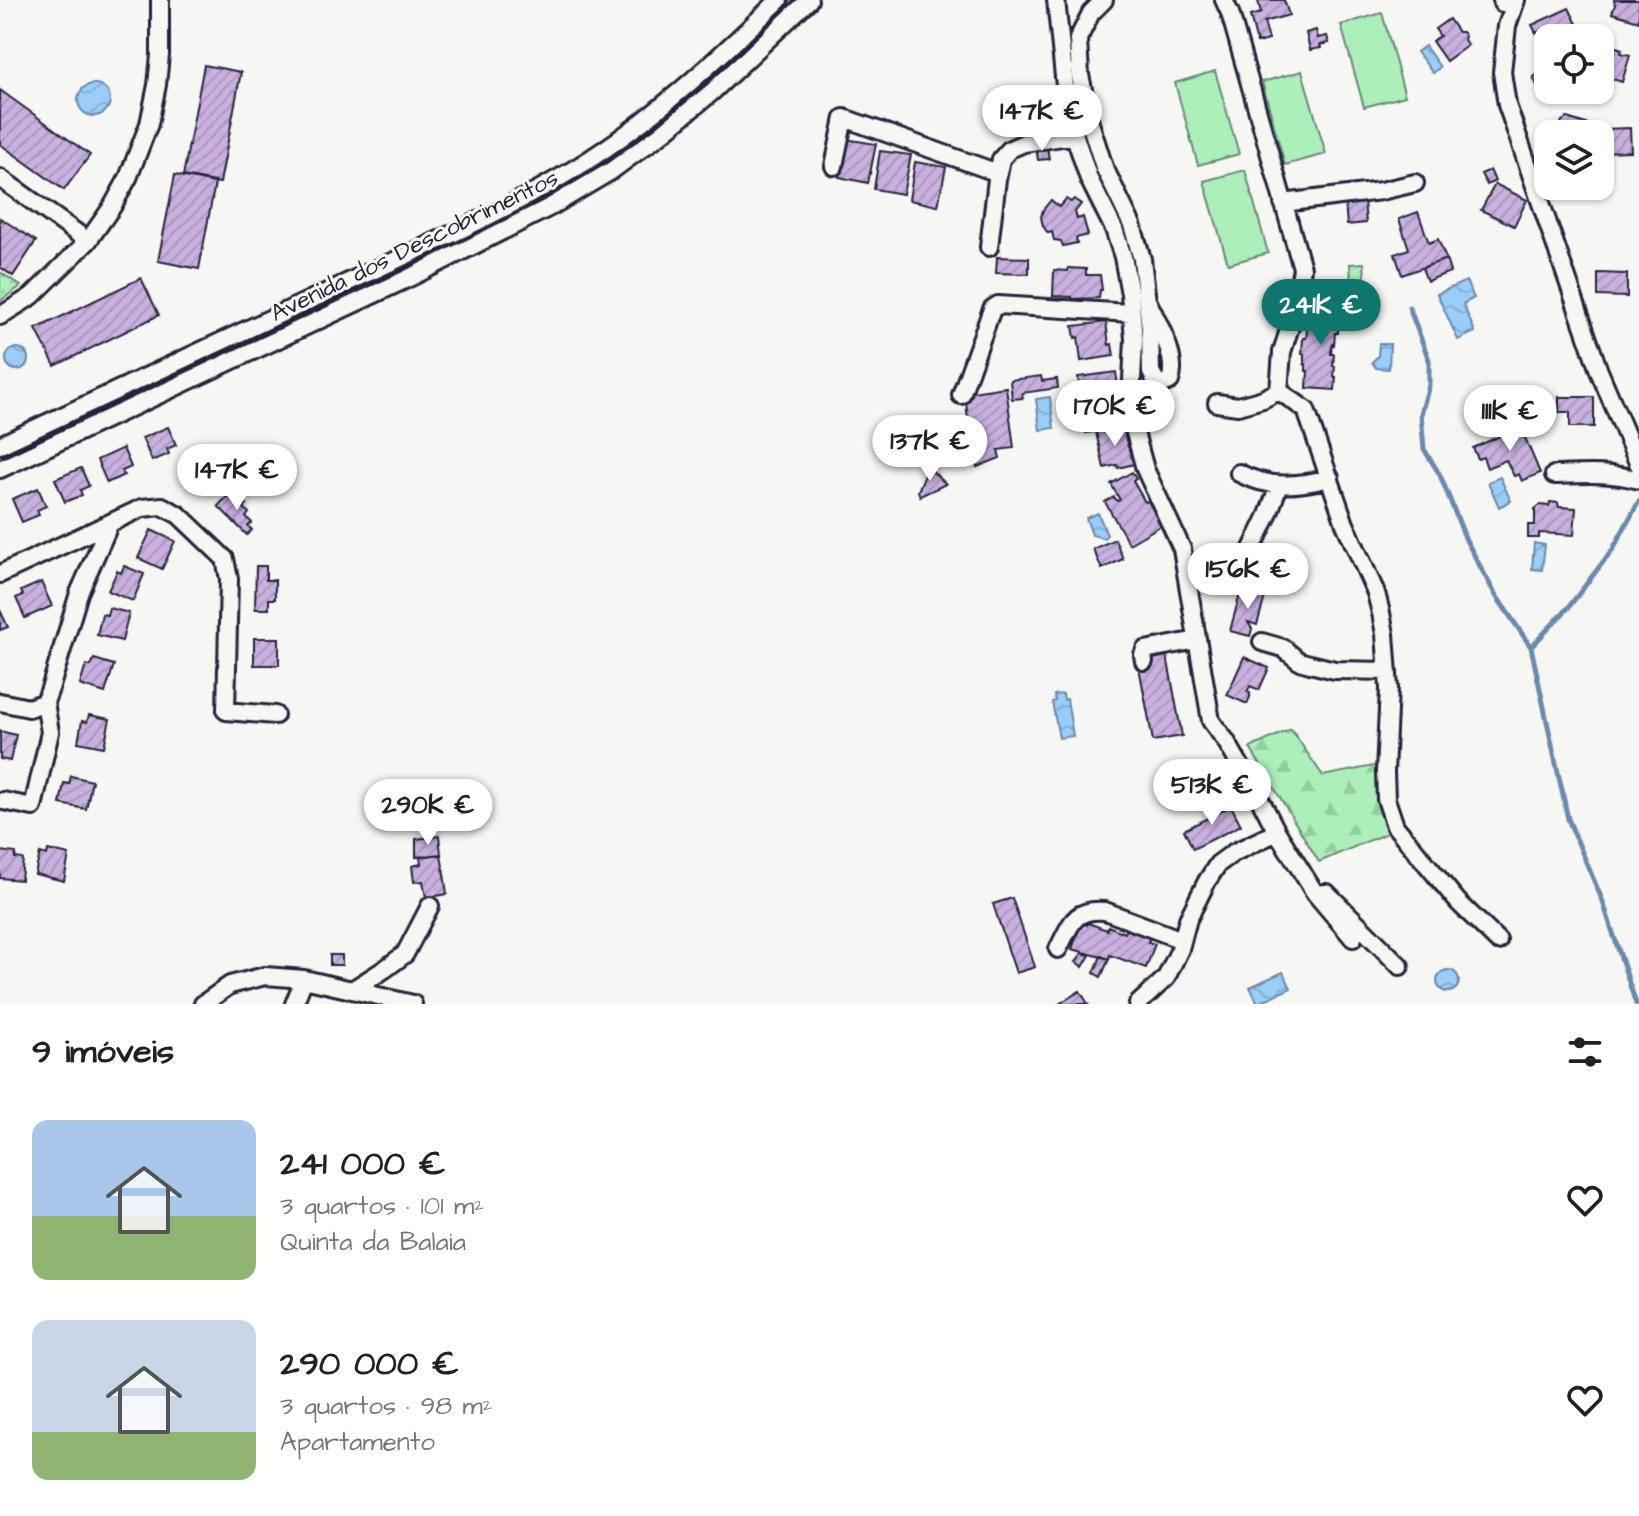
<!DOCTYPE html>
<html lang="pt">
<meta charset="utf-8">
<style>
:root{--surface:#fff;--page:#f6f6f6;--text:#222;--muted:#767676;--accent:#0f766e}
body{margin:0;font-family:"Architects Daughter",sans-serif;background:var(--page);color:var(--text);height:100vh;display:flex;flex-direction:column;font-size:30px;white-space:nowrap}
*{box-sizing:border-box;margin:0}
p{font-size:26px;color:var(--muted)}
.icon{flex:none;width:44px;height:44px;fill:none;stroke:currentColor;stroke-width:2;stroke-linecap:round;stroke-linejoin:round}
.map{position:relative;height:1004px;overflow:hidden}
.side{display:flex;flex-direction:column;background:var(--surface);flex:1}
.side>*{flex:none}
.controls{position:absolute;left:1534px;top:24px;display:grid;gap:16px}
.controls a{display:grid;place-items:center;width:80px;height:80px;border-radius:16px;background:var(--surface);box-shadow:0 2px 6px #0004;font-size:40px}
.price{position:absolute;translate:-50% -68px;padding:0 18px;border-radius:28px;background:#fff;color:#222;font-size:26px;line-height:52px;filter:drop-shadow(0 2px 4px #0008)}
.price::after{content:'';position:absolute;left:50%;top:48px;width:24px;height:18px;margin-left:-12px;background:inherit;clip-path:polygon(0 0,100% 0,50% 100%)}
.price.active{background:var(--accent);color:#fff}
ul{padding:0;list-style:none}
li{display:flex;align-items:center;gap:24px;height:200px;padding:0 32px}
li span{display:grid;place-items:center;flex:none;width:224px;height:160px;border-radius:16px;color:#555}
li>.icon{margin-inline-start:auto}
span .icon{width:96px;height:96px;fill:#fffc;stroke-width:1}
li b{font-size:34px}
h2{display:flex;justify-content:space-between;align-items:center;height:96px;padding:0 32px;font-size:34px}
.map>svg:first-child{display:block}
.grass{fill:url(#grass-dots);stroke:#67887a;stroke-width:2}
.forest{fill:url(#forest-firs);stroke:#67887a;stroke-width:2}
.park{fill:url(#park-tufts);stroke:#67887a;stroke-width:2}
.pitch{fill:#acefb9;stroke:#67887a;stroke-width:2}
.water{fill:url(#water-waves);stroke:#6a89ac;stroke-width:2}
.lines{fill:none;stroke-linecap:round;stroke-linejoin:round}
.stream{stroke:#6a89ac;stroke-width:5}
.building{fill:url(#building-hatch);stroke:#22223b;stroke-width:2}
.minor-casing{stroke:#22223b;stroke-width:22}
.minor{stroke:#f6f6f2;stroke-width:16}
.labels{text-anchor:middle;stroke-width:6;stroke-linejoin:round;paint-order:stroke}
.street-label{font-size:24px;fill:#22223b;stroke:#f6f6f2}
</style>
<div class="map">
<svg width="1639" height="1004" viewBox="0 0 1639 1004">
<defs>
<pattern id="grass-dots" width="8" height="8" patternUnits="userSpaceOnUse" patternTransform="scale(2)"><rect width="8" height="8" fill="#acefb9"/><path d="M2 2h.1M6 6h.1" fill="none" stroke="#94cda0" stroke-width="1.8" stroke-linecap="round"/></pattern>
<pattern id="forest-firs" width="22" height="20" patternUnits="userSpaceOnUse" patternTransform="scale(2)"><rect width="22" height="20" fill="#acefb9"/><path d="M5 1l3.5 6h-7zM16 11l3.5 6h-7z" fill="#94cda0"/></pattern>
<pattern id="park-tufts" width="24" height="20" patternUnits="userSpaceOnUse" patternTransform="scale(2)"><rect width="24" height="20" fill="#acefb9"/><path d="M3 7l-1-3M5 7V3M7 7l1-3M15 17l-1-3M17 17v-4M19 17l1-3" fill="none" stroke="#94cda0"/></pattern>
<pattern id="water-waves" width="16" height="10" patternUnits="userSpaceOnUse" patternTransform="scale(2)"><rect width="16" height="10" fill="#9acdf7"/><path d="M0 5q4-4 8 0t8 0" fill="none" stroke="#84b0d5"/></pattern>
<pattern id="building-hatch" width="6" height="6" patternUnits="userSpaceOnUse" patternTransform="scale(2)"><rect width="6" height="6" fill="#c9b0df"/><path d="M-1 1l2-2M0 6l6-6M5 7l2-2" fill="none" stroke="#ac97c0"/></pattern>
</defs>
<rect width="100%" height="100%" fill="#f6f6f2"/>
<filter id="ink" filterUnits="userSpaceOnUse"><feTurbulence type="fractalNoise" baseFrequency=".0125" numOctaves="2"/><feDisplacementMap in="SourceGraphic" scale="16" xChannelSelector="R" yChannelSelector="G"/><feConvolveMatrix kernelMatrix="1 2 1 2 8 2 1 2 1" color-interpolation-filters="sRGB"/></filter>
<g filter="url(#ink)">
<path class="grass" d="M790 0H796L711 80 668 116Z
M0 272 21 286 0 301Z"/>
<path class="forest" d="M1291 729 1323 776 1379 765 1380 802 1387 833 1319 862 1250 748Z"/>
<path class="park" d="M1364 263 1366 297 1352 298 1350 264Z"/>
<path class="pitch" d="M1382 13 1405 96 1364 107 1341 25Z
M1215 71 1239 154 1198 165 1175 83Z
M1302 71 1326 154 1285 165 1262 82Z
M1245 170 1268 253 1228 264 1204 181Z"/>
<path class="water" d="M1425 46 1440 67 1433 73 1417 52Z
M78 100a16 16 0 1 1 32 0a16 16 0 1 1-32 0Z
M1466 281 1474 298 1463 304 1475 332 1458 340 1437 294Z
M1379 344H1390L1389 369 1376 368 1372 362 1378 356Z
M6 359a11 11 0 1 1 22 0a11 11 0 1 1-22 0Z
M1050 397 1054 428 1040 430 1036 399Z
M1500 477 1511 501 1499 507 1488 482Z
M1098 513 1107 535 1104 538 1092 535 1086 518Z
M1534 543 1545 545 1542 570 1532 569Z
M1063 694 1064 700 1067 699 1073 736 1059 738 1052 702 1055 701 1054 695Z
M1437 981a11 11 0 1 1 22 0a11 11 0 1 1-22 0Z
M1283 972 1291 988 1258 1003 1250 987Z"/>
<g class="lines">
<path class="stream" d="M1409 307 1429 360V385L1421 414 1424 449 1440 475 1466 540 1495 594 1531 647
M1636 1004 1603 902 1568 819 1531 647 1568 608 1613 549 1639 501"/>
</g>
<path class="building" d="M1262 0H1284L1289 15 1264 22 1269 40 1257 43 1250 16 1261 13 1258 1Z
M1614 0H1639V21L1612 13 1615 5Z
M1569 8 1584 38H1551L1546 28 1536 33 1532 25Z
M1449 19 1458 32H1462L1465 36 1464 40 1468 45 1446 61 1432 41 1440 36 1435 29Z
M1316 30 1318 38 1327 36 1329 43 1320 45 1321 48 1310 50 1306 33Z
M1610 45 1622 49 1621 53 1630 55 1622 82 1600 75V56L1602 48 1609 49Z
M204 65 241 72 220 183 183 176Z
M1548 70V90H1564L1565 92 1545 102 1533 77Z
M0 90 90 155 64 190 0 144Z
M1567 118 1592 126 1589 134H1560L1561 132H1558L1562 121Z
M1630 128 1631 151 1603 152V145H1601L1600 134 1604 129Z
M845 139 876 144 868 183 839 177Z
M1047 146 1049 159 1038 160 1036 147Z
M880 151 911 155 903 194 874 189Z
M915 162 946 167 938 206 909 200Z
M1490 170 1495 181 1487 185 1481 174Z
M175 175 215 183 199 269 158 261Z
M1495 184 1527 200 1514 226 1481 210Z
M1066 199 1071 202 1074 199 1081 204 1075 212 1077 219 1083 217 1088 235 1076 238 1077 243 1063 246 1061 241 1054 240 1052 232 1048 233 1043 226 1041 217 1043 210 1051 200 1059 207Z
M1364 201 1366 223 1347 225 1345 203Z
M1418 212 1429 243 1438 239 1446 259 1402 275 1395 254 1409 249 1399 219Z
M0 218 36 241 13 276 0 267Z
M997 257 1029 258V274L996 273Z
M1446 259 1450 272 1427 281 1422 268Z
M1068 268 1086 269V275H1100L1102 290H1100L1099 298 1073 299 1072 297 1053 296 1054 270 1068 271Z
M1598 273 1627 274V297L1598 296Z
M141 278 159 315 55 366 36 329Z
M1314 305 1343 308 1342 323 1339 322 1338 333H1335L1334 345 1332 344 1331 354H1334L1333 366H1335L1334 377H1336L1335 390 1307 388 1308 371H1306V364H1304V354H1302L1303 338H1306L1309 317H1313Z
M1106 322 1109 345 1112 344 1114 356 1081 361 1078 337 1075 338 1073 326Z
M1116 372 1123 428 1086 433 1084 420 1081 421 1078 400H1081L1078 377Z
M1041 376 1042 381 1057 379 1058 388 1022 393 1023 398 1012 399 1010 380Z
M1006 387 1014 448 998 450 1000 458 977 467 975 454H972L965 393Z
M1559 397H1594V427H1570V412H1559Z
M1513 421 1526 440 1540 473 1522 481 1519 474 1514 476 1506 460 1487 468 1483 457 1478 459 1473 448 1502 435 1503 438 1508 436 1503 426Z
M168 427 176 445 167 449 169 454 152 461 142 438Z
M1129 427 1131 436 1125 437 1134 464 1118 468 1117 465 1104 468 1096 432Z
M123 448 131 467 122 471 124 475 107 483 97 460Z
M219 452 231 475 209 486 197 463Z
M928 467 946 484 920 496 918 491Z
M81 468 89 486 80 490 82 495 65 502 55 479Z
M1132 472 1136 479 1133 481 1145 502 1148 501 1162 525 1129 544 1105 502 1114 497 1117 501 1120 500 1111 484Z
M38 488 46 506 37 510 39 515 22 522 12 499Z
M233 491 247 504 244 508 249 513 246 517 252 523 248 526 252 530 247 535 218 506Z
M1550 502 1558 503 1559 507 1576 508 1574 535 1539 533V538H1528V525H1535V509L1540 505 1549 506Z
M151 530 175 541 162 569 138 558Z
M1115 539 1123 559 1102 569 1093 549Z
M124 566 144 574 133 601 108 591 117 571 121 573Z
M256 566H266V580H275V599H269V609H255Z
M41 582 52 606 25 618 16 598 23 595 21 591Z
M1245 587 1266 593 1257 625 1248 622 1252 629 1250 636 1230 631 1241 590Z
M109 608 129 613 122 641 97 635 102 614 107 615Z
M0 610 8 627 0 630Z
M254 638H279V665H254Z
M1167 656 1182 736 1153 741 1138 662Z
M1244 657 1269 668 1259 690 1250 686 1247 692 1250 693V697L1247 704 1227 695Z
M94 659 114 665 105 693 80 685 86 665 91 666Z
M89 715 110 719 104 747 78 742 82 721 87 722Z
M0 731 16 735 10 761 0 759Z
M71 776 92 781 86 809 60 804 64 783 69 784Z
M1231 806 1241 825 1193 849 1184 830Z
M439 836 441 854 416 857V839Z
M48 850 69 855 64 881 35 874 40 853 47 855Z
M0 851 16 853 15 858 23 859 21 880 0 878Z
M441 854 447 894 426 898 423 881 414 882 412 866 421 864 420 857Z
M1012 898 1035 967 1016 973 993 904Z
M1081 923 1087 925 1088 923 1107 930 1108 926 1125 933 1127 929 1150 938 1148 942 1155 944 1146 968 1110 955 1109 959 1072 949Z
M1082 953 1090 955 1083 967 1076 962Z
M330 955H342V965H330Z
M1101 956 1109 959 1101 977 1094 973Z
M1080 991 1088 1004H1059Z"/>
<g class="lines">
<g class="minor-casing">
<path id="minor" d="M1056 0 1068 115 1089 179 1114 229 1123 257 1130 294 1134 339 1131 400 1134 429 1145 469 1182 549 1211 721 1226 741 1264 807 1277 832 1315 893 1353 938
M1104 0 1091 13 1078 39 1080 75 1090 123 1104 167 1132 225 1142 259 1150 327 1151 372 1156 381 1163 384 1170 381C1179 357 1157 322 1147 300
M1224 0 1230 13 1302 268 1294 314 1282 352 1279 391 1306 410 1345 524 1376 593 1381 613 1385 634 1389 688 1385 772 1386 799 1395 826 1458 902 1498 941
M1516 0 1507 26 1502 72 1507 105 1599 371 1639 465
M1502 3 1503 0
M834 166 844 118 998 173
M0 178 88 241
M1283 203 1381 191 1415 183
M989 247 997 179 1001 159 1010 149 1024 143 1075 135
M0 316 32 296 88 241 112 207 128 178 149 124 157 85 160 55V0
M961 395 992 309 998 305 1131 313
M1217 403 1238 406 1263 399 1279 391
M0 445C113 392 227 339 340 286 419 249 505 212 579 166 652 121 716 60 779 0
M0 469 411 277 552 206 611 171 660 135 712 92 809 0
M1239 473C1269 489 1298 486 1330 478
M1554 475C1584 474 1611 472 1639 480
M1247 559 1268 515 1279 485
M0 574 110 523
M1262 642 1283 648 1299 661 1310 664 1335 670 1388 671
M1144 661 1143 655 1145 650 1197 640
M0 702 29 708 45 702 51 686 79 593 110 523 142 508 162 506 179 515 225 559 229 579 226 711 275 715
M3 801 33 807 50 732 45 702
M1324 893H1327L1400 966
M1058 949C1071 925 1073 908 1105 911L1182 940
M352 990 385 969 405 954 430 906
M203 1004 230 985 265 976 304 979 413 1004
M294 1004 304 979
M1138 1004 1166 978 1180 949 1188 919 1207 881 1218 864 1233 853 1277 832"/>
</g>
<use href="#minor" class="minor"/>
</g>
</g>
<g class="labels">
<g class="street-label">
<text transform="translate(414 245) rotate(-26)" y="8">Avenida dos Descobrimentos</text>
</g>
</g>
</svg>
<div class="controls">
<a><svg class="icon" aria-label="locate" viewBox="0 0 24 24"><circle cx="12" cy="12" r="6"/><path d="M12 2v4M12 18v4M2 12h4M18 12h4"/></svg></a>
<a><svg class="icon" aria-label="layers" viewBox="0 0 24 24"><path d="M12 4l9 5-9 5-9-5zM3 14l9 5 9-5"/></svg></a>
</div>
<b class="price" style="left:1042px;top:153px">147K €</b>
<b class="price active" style="left:1321px;top:347px">241K €</b>
<b class="price" style="left:1115px;top:448px">170K €</b>
<b class="price" style="left:1510px;top:453px">111K €</b>
<b class="price" style="left:930px;top:483px">137K €</b>
<b class="price" style="left:237px;top:512px">147K €</b>
<b class="price" style="left:1248px;top:611px">156K €</b>
<b class="price" style="left:1212px;top:827px">513K €</b>
<b class="price" style="left:428px;top:847px">290K €</b>
</div>
<section class="side">
<h2>9 imóveis<svg class="icon" aria-label="filters" viewBox="0 0 24 24"><path d="M4 7h16M4 17h16"/><circle cx="9" cy="7" r="2"/><circle cx="15" cy="17" r="2"/></svg></h2>
<ul>
<li><span style="background:linear-gradient(#a9c7e8 60%,#8fb573 0)"><svg class="icon" aria-label="home" viewBox="0 0 24 24"><path d="M3 11l9-7 9 7M6 9v11h12V9"/></svg></span><div><b>241 000 €</b><p>3 quartos · 101 m²</p><p>Quinta da Balaia</p></div><svg class="icon" aria-label="heart" viewBox="0 0 24 24"><path d="M12 20l-8-8c-3-5 5-10 8-4 3-6 11-1 8 4z"/></svg></li>
<li><span style="background:linear-gradient(#c9d6e8 70%,#8fb573 0)"><svg class="icon" aria-label="home" viewBox="0 0 24 24"><path d="M3 11l9-7 9 7M6 9v11h12V9"/></svg></span><div><b>290 000 €</b><p>3 quartos · 98 m²</p><p>Apartamento</p></div><svg class="icon" aria-label="heart" viewBox="0 0 24 24"><path d="M12 20l-8-8c-3-5 5-10 8-4 3-6 11-1 8 4z"/></svg></li>
</ul>
</section>
